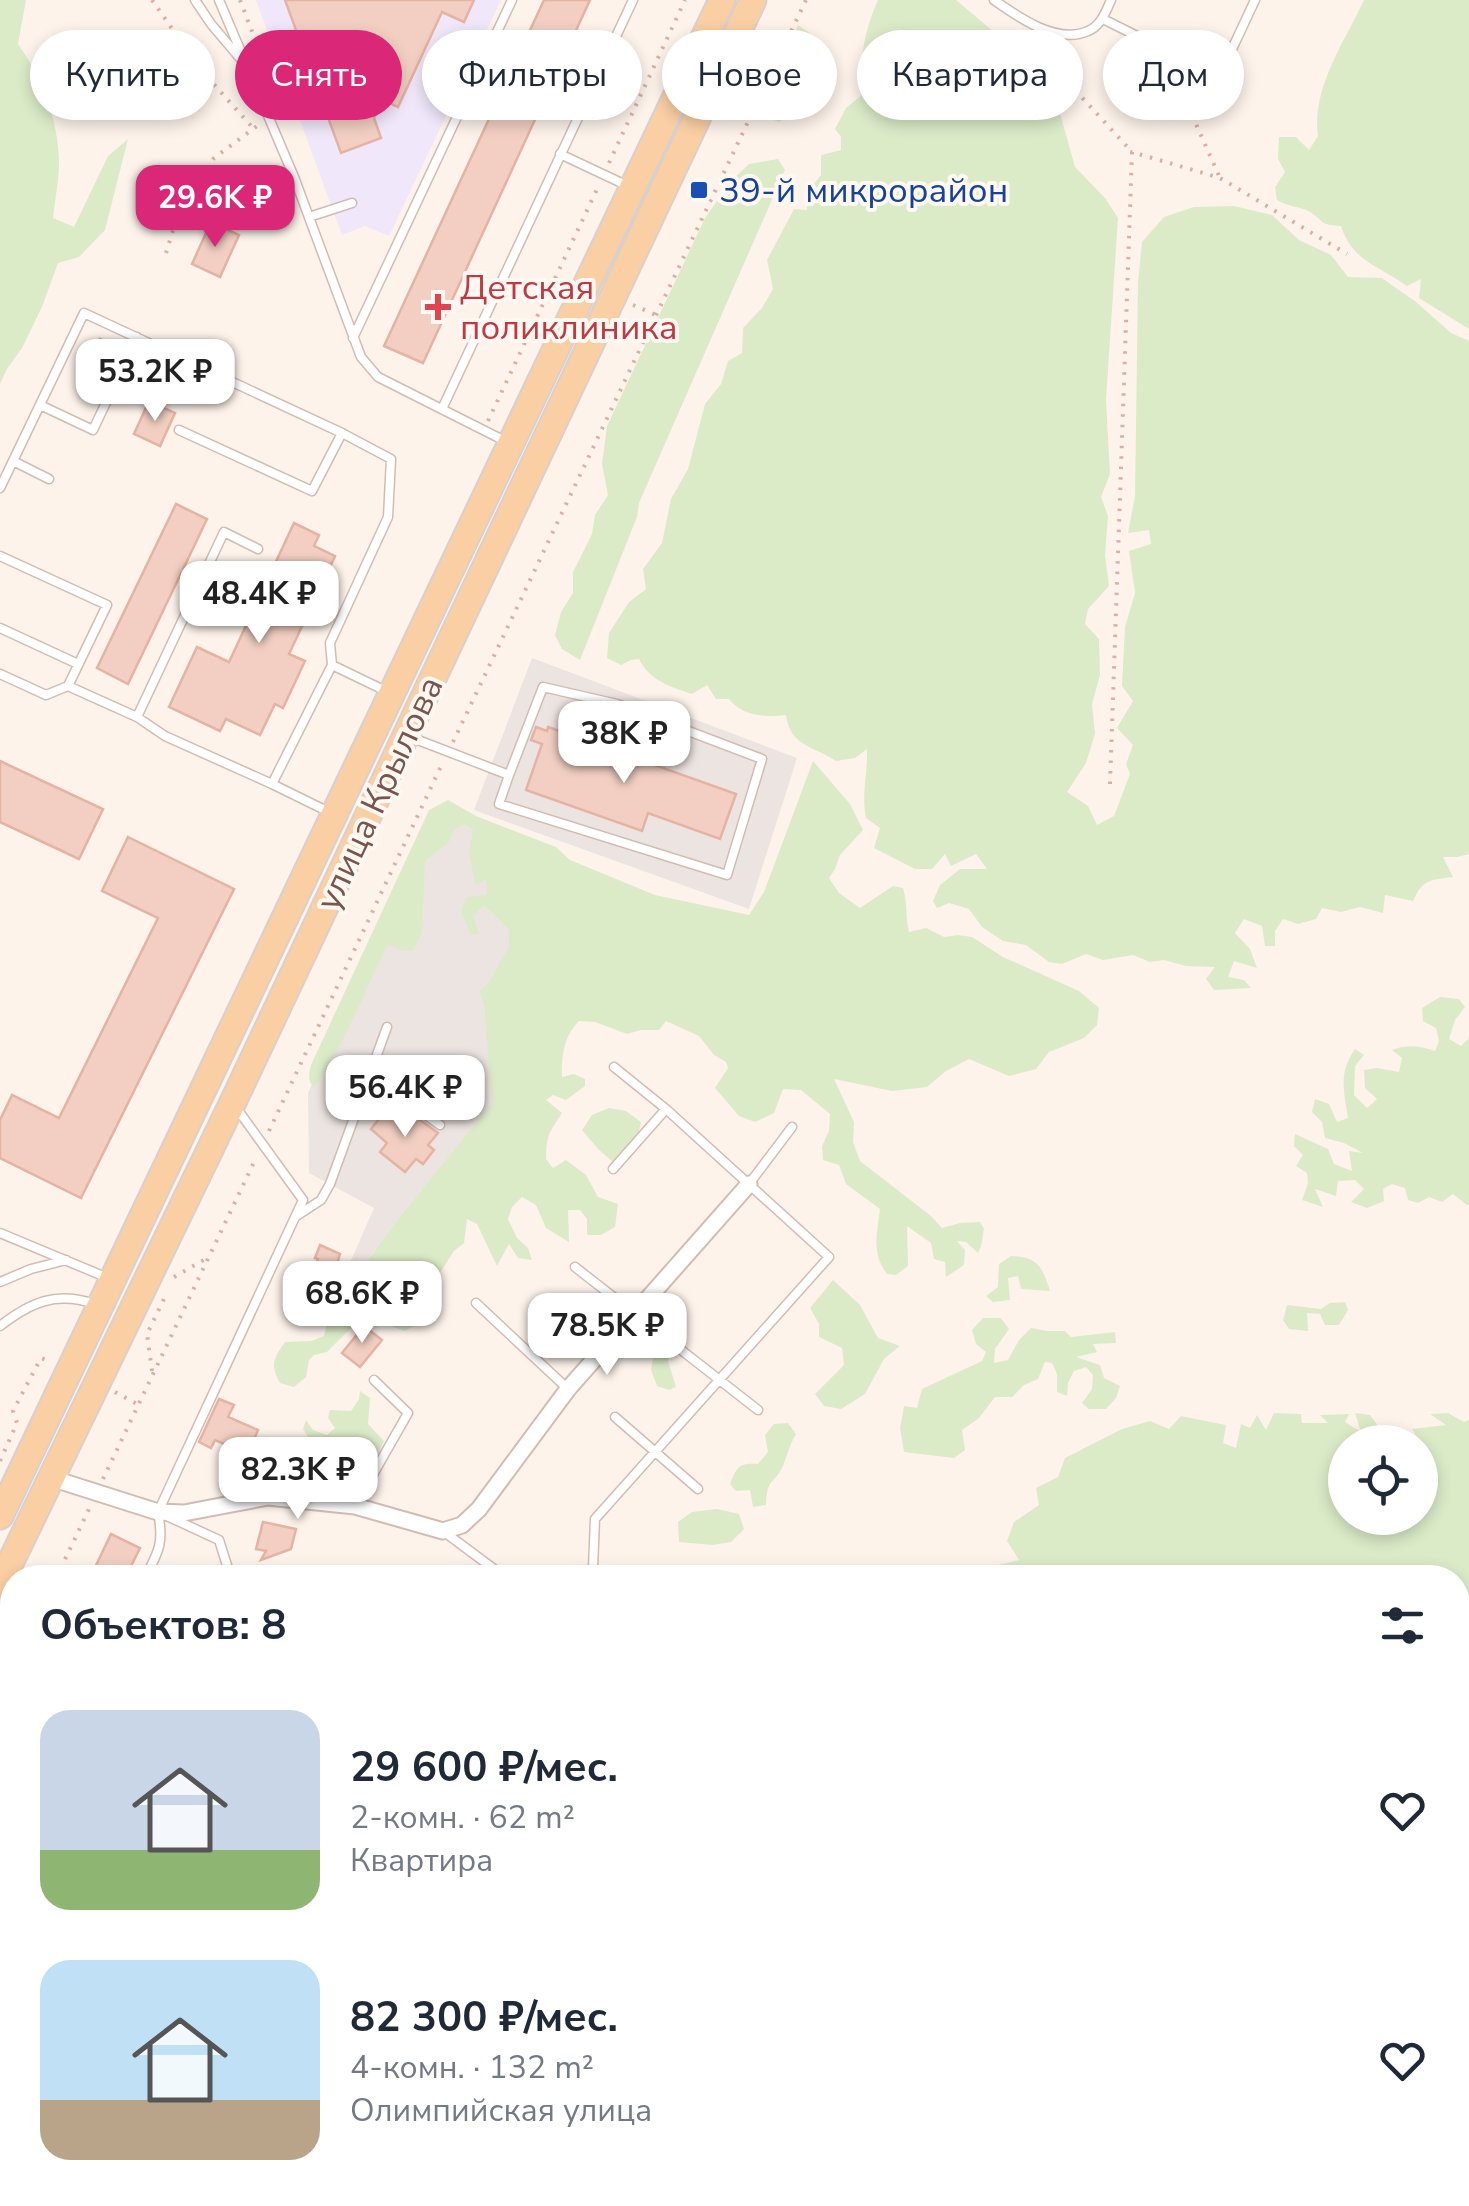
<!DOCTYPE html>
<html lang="ru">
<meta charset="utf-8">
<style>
:root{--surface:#fff;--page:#f2f2f3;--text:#1f2937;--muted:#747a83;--accent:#db2777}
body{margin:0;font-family:"Nunito Sans",sans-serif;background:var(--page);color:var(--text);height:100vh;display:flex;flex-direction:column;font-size:38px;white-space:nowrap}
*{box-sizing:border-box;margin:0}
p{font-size:32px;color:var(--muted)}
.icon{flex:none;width:55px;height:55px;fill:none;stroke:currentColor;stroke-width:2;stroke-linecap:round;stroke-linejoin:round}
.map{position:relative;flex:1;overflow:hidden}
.side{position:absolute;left:0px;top:1565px;width:1470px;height:642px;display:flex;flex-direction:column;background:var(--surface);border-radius:40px 40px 0 0;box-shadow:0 5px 15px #0003}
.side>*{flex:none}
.hud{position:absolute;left:30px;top:30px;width:1410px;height:90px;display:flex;gap:20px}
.fabs{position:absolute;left:1328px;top:1425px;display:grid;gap:20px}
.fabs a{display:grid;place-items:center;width:110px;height:110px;border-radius:50%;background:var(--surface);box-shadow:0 5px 15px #0003;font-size:50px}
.price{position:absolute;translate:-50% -85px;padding:0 22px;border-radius:20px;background:#fff;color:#222;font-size:32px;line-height:65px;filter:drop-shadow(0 2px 5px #0008)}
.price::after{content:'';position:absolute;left:50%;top:60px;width:30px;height:22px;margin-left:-15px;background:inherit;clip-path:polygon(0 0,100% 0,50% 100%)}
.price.current{background:var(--accent);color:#fff}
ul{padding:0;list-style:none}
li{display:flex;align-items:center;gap:30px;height:250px;padding:0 40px}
li span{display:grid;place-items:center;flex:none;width:280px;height:200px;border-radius:30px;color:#555}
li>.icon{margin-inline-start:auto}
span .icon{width:120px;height:120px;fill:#fffc;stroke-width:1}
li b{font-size:42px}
h2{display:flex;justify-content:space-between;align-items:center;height:120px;padding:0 40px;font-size:42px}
.tag{padding:0 35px;border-radius:45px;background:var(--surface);box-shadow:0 5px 15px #0003;font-size:35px;line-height:90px}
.tag.current{background:var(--accent);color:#fff}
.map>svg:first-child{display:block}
.industrial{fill:#ece4e0}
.education{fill:#f0e7fa}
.green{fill:#dbebc8}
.building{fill:#f2cfc2;stroke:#e5b3a2;stroke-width:2.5}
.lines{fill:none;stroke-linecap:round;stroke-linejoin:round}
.lane-casing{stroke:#d2bcb2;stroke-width:11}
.street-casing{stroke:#d2bcb2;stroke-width:19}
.primary-casing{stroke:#d9d0cd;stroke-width:29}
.path{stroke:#d8b1a4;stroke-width:4;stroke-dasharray:2.5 8;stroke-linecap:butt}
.lane{stroke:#fff;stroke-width:8}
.street{stroke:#fff;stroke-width:15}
.primary{stroke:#facfa4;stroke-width:25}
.transit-dot{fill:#1a4fb4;stroke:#fff8f2;stroke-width:4}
.health-dot{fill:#e0444e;stroke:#fff8f2;stroke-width:4}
.labels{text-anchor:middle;stroke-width:8;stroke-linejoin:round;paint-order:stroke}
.transit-label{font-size:35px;fill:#164399;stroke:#fff8f2;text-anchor:start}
.health-label{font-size:35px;fill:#be3a42;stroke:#fff8f2;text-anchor:start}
.street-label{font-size:35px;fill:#79564d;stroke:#fff8f2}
</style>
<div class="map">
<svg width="1469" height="2206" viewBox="0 0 1469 2206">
<rect width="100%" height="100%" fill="#fdf3eb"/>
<path class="industrial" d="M532 658 797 758 749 909 474 810Z
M428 818H468L566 860 484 1005 493 1103 394 1224 334 1308 331 1306 374 1208 309 1173 308 1093Z
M441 2195H1133L1147 2206H457Z"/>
<path class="education" d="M256 0H501L389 236 365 226 342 235Z"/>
<path class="green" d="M0 0H26L18 44C41 76 59 122 59 162 59 181 55 199 53 218L74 227 108 156 128 139 105 230 79 257 58 263 42 307 22 348 7 369 0 384Z
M878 0H956L1000 37 1040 61 1061 117 1075 167 1105 198 1118 218 1106 400 1110 474 1101 497 1108 516 1105 555 1109 586 1088 609 1085 624 1099 639 1100 675 1092 704 1095 734 1086 763 1067 792 1088 806 1097 825 1114 816 1130 774 1126 764 1133 745 1117 728 1133 701 1122 686 1125 627 1135 593 1129 551 1151 544 1149 530 1128 533 1135 496 1138 283 1142 242 1164 217 1194 207 1234 206 1272 215 1299 240 1331 255 1348 277 1382 278 1416 302 1451 333 1469 341V854L1457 857H1443L1453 877C1430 880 1423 879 1413 901L1385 895 1383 913 1360 907 1341 912 1322 908 1316 919 1298 924 1283 919 1275 931V946H1265L1262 926 1244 919 1235 933 1250 949 1257 968 1234 961 1228 977 1244 980 1251 988 1214 990 1206 979 1215 967 1186 966 1164 960 1150 962 1133 955 1103 960 1086 954 1062 964 1049 962 1026 945 1003 941 982 927 969 909 949 903 937 908 933 901 940 885 960 869H987L976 854 951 866 945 854 932 869H915L874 848 880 828 866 818C861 793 868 774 867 749L855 758 836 761C813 746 790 746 786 715 766 718 742 716 729 699H716L707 685 692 694C670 687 649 680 639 659L631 660 621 665 607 658 609 633 629 602 646 589 643 569 662 543 671 499 688 469 705 404 721 384 728 361 742 353 743 328 762 308 773 289 767 260 794 209 807 210 808 191 821 175V155L841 150V137L835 129 846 108 863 94C860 57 863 34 878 0Z
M1364 0H1469V329L1419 298 1421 279 1407 286C1379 266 1352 261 1341 226 1317 224 1327 223 1310 212 1300 206 1288 207 1277 200L1275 187 1285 172 1278 159 1279 137H1296L1309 150 1318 136C1311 89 1345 41 1364 0Z
M798 25 811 34 807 65 792 114 779 122 764 116 761 106Z
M778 159 785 170 639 503 637 517 580 660 562 649 555 635 561 612 573 593V572L592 534 595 515 608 495 602 464 607 426 705 218 731 181 749 164Z
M813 761 850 804 863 830 840 855 835 869 829 878 839 893 860 908 893 886 903 888C908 904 905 916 909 932L926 928 944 937 958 935 972 937 1003 957 1079 991 1099 1008 1097 1025 1084 1038 1049 1052 1036 1069 1009 1076 969 1059 946 1071 927 1087 892 1091 834 1079 854 1122 853 1142 860 1161 931 1216 942 1228 960 1223 980 1222 984 1229 981 1246 978 1253 966 1242 957 1241 965 1250 964 1265 946 1277 945 1262 934 1259 931 1243 907 1226 908 1266 896 1275 887 1274C871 1252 877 1235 880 1209L846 1184 839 1165 823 1160 822 1146 829 1131 830 1114 801 1090 783 1089 774 1113 755 1122 739 1116 715 1088 728 1068 726 1062 714 1055 699 1036 666 1021 659 1030H641L627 1034 595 1022 579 1021C564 1035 561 1057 562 1077L574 1074 585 1079V1086L566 1100 553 1095 546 1100 562 1113C549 1134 547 1132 546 1159L553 1168 566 1160 586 1175 598 1197 618 1204 615 1227 601 1235H587V1219L580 1210H568L569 1242 546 1228 536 1205 522 1197 512 1207 508 1219 517 1238 528 1248 532 1260 518 1258 509 1244 497 1266 477 1224 467 1219 464 1243 454 1251 438 1276 430 1265 406 1303 414 1314 415 1325 405 1331 393 1327 386 1316 371 1315 354 1318 351 1328 327 1352 314 1355 309 1360 306 1377 294 1387 280 1383C270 1365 273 1359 285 1342L311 1341 324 1336 328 1319 317 1309 334 1308 394 1224 492 1103 484 1005 479 991 489 982 509 947V930L484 905 473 916 479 934 471 935 461 912 466 897 487 895 486 879 476 885 469 855 473 829 464 824 454 830 448 843 425 861 422 933 413 951H403L388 944C364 992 345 1044 314 1088 307 1081 309 1074 311 1065L429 810 448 800 476 816 556 847 570 860 655 895 749 915 764 892Z
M1440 997 1459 999 1465 1007 1455 1020 1449 1039 1461 1046 1469 1038V1204L1467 1205 1453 1194 1442 1202 1429 1197 1418 1203 1408 1200 1405 1188 1392 1184 1383 1189 1384 1201 1367 1208 1351 1202 1364 1189 1355 1180 1338 1181 1336 1196 1315 1189 1323 1207 1302 1200 1308 1183 1307 1173 1296 1166 1303 1155 1294 1146 1295 1134 1328 1149 1334 1164 1352 1171 1349 1151 1363 1153 1344 1143 1325 1138 1322 1122 1312 1112 1315 1099 1329 1104 1337 1122 1348 1118C1344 1090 1338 1074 1355 1049L1364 1055 1355 1066 1354 1095 1367 1108 1377 1099 1365 1088 1364 1070 1377 1068 1399 1072 1402 1058 1392 1050C1408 1044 1420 1046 1435 1051L1439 1041 1436 1028 1423 1021 1422 1008Z
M609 1108 626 1111 641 1122 638 1136 613 1162 598 1149 582 1130 592 1115Z
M1011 1256C1038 1257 1042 1266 1050 1291L1021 1289 1018 1276 1008 1278 1010 1300 993 1302 986 1296 998 1287 999 1264Z
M833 1280 860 1305 878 1338 900 1346 884 1359 865 1394 841 1409 824 1406 815 1394 844 1365 842 1348 819 1337V1324L810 1308Z
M1345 1302 1348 1310 1339 1325H1325L1320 1314 1307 1313 1308 1331 1289 1329 1283 1320 1287 1305 1321 1309 1330 1303Z
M983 1318H1001L1009 1329 995 1349 994 1363 1008 1360 1019 1340 1031 1328 1047 1331H1065L1071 1337 1115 1332 1116 1343 1093 1344 1097 1352 1076 1357 1100 1365 1104 1378 1120 1386 1116 1398 1106 1409H1089L1082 1403 1092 1389 1093 1375 1086 1367 1074 1371 1068 1383 1067 1396 1057 1392V1374L1052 1363 1045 1362 1038 1379 1024 1385 1012 1397H995L979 1418 962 1430 965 1450 954 1458 904 1452 900 1428 904 1406 917 1408 922 1389 982 1361 986 1352 976 1344 972 1330Z
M648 1332 664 1339 673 1350 668 1361 676 1387 669 1390 657 1386 651 1370 653 1359C638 1352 631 1348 617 1360L613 1353 622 1341 634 1344Z
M360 1391 370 1398 368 1424 384 1441 378 1454 366 1458C361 1455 356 1451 350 1449 329 1443 316 1453 303 1429L306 1420 313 1430 327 1435 335 1428 328 1418 330 1410 351 1411 359 1399Z
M1274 1413 1301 1414 1302 1423H1328L1320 1415 1349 1414 1345 1422 1361 1432 1355 1413 1370 1415 1383 1433 1399 1436 1405 1442H1345V1518H1420V1442H1418L1420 1441 1412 1429 1446 1425 1430 1414 1448 1413 1464 1422 1469 1420V1836L1458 1820V1578H1197L1185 1575 1184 1578H996L991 1567 1019 1560 1007 1541 1014 1522 1039 1505 1036 1488 1058 1477 1065 1458 1122 1429 1150 1421 1169 1429 1181 1416 1226 1425 1223 1443 1236 1448 1241 1424 1250 1428 1257 1415 1266 1430Z
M788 1423 796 1434C790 1444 787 1455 783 1466 773 1486 767 1477 766 1505L753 1507 750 1490 736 1491 730 1484C737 1467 738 1463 758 1464L768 1452 765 1435 774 1424Z
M717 1509 739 1514 744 1529 731 1542 712 1545 679 1542 678 1522 692 1512Z"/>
<path class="building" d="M285 0H474L464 22 442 12 398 107 383 100 374 118 381 138 341 153Z
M544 0H590L423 363 384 346Z
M211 222 239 235 220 277 192 264Z
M100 339 113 345 98 378 85 372Z
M149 401 175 413 160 446 134 434Z
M176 504 207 519 128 684 97 668Z
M294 523 319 535 314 546 335 556 289 654 305 661 283 708 275 704 260 735 226 719 220 731 169 707 197 647 229 662Z
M536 727 547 731 548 727 736 794 720 839 648 813 642 831 526 790 542 744 531 740Z
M0 761 103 809 79 859 0 822Z
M128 837 234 889 81 1198 0 1158V1120L12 1095 59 1118 158 918 102 891Z
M386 1110 404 1125 413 1115 438 1133 428 1145 434 1150 423 1164 416 1159 405 1172 380 1152 387 1143 371 1129Z
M320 1245 340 1254 330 1285 311 1276 318 1259 315 1258Z
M364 1326 382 1340 360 1367 342 1353Z
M219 1399 234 1405 228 1417 258 1430 248 1454 215 1440 211 1448 199 1442Z
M263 1522 296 1529 291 1549 261 1560 266 1551 256 1549Z
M111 1534 140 1548 125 1578H90Z"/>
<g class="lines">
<g class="lane-casing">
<path id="lane" d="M195 0 211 24 244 63
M219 0 294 177 361 357 378 377 507 442
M994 0C1018 17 1057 45 1088 31 1101 26 1106 11 1111 0
M1103 19 1219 77 1255 0
M560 154 628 186
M241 193 294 177
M309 217 352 203
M353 338 512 0
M40 405 93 430 137 337
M442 409 633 0
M179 430 312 491 342 433
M13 461 49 479
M0 488 84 313 342 433 391 459 388 517 330 643 332 665 388 692
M0 556 107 605 68 686
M0 628 78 664
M0 674 46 695 68 686 137 717 165 736 272 784 332 665
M137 717 224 532 258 549
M410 737 509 775 499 804 727 875 762 759 617 704 543 687 509 775
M272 784 331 813
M363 1091 408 1102 440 1125
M613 1169 666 1109
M749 1184 792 1127
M295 1217 321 1200 330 1184 387 1027
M0 1233 108 1278
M575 1267 758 1410
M0 1282 31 1269 66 1260
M476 1303 568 1389
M0 1326C31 1302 56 1291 95 1304
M615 1417 698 1489
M355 1506 408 1413 374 1380
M167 1516 219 1540 231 1578
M443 1531 506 1578
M145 1578C159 1551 164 1543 158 1512L303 1200 235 1106
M276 1578 279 1572 290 1578
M587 1578 593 1568 595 1519 829 1257 666 1109 614 1067
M0 1803 12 1785
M0 1843 12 1849
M0 1917 12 1924
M0 2010 12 2018
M0 2143 12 2145
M201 2195 217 2206
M465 2195 482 2206
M617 2195 634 2206
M1108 2195 1122 2206
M342 2206 343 2195
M834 2206 841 2195
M963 2206 971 2195"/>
</g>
<g class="street-casing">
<path id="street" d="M51 1478 158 1512 184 1513 268 1497 355 1506 443 1531 462 1525 479 1509 568 1389 749 1184"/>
</g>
<g class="primary-casing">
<path id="primary" d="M0 1516 722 0
M0 1584 233 1102 753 0"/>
</g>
<path class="path" d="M152 0 201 70 253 128
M240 0 277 97
M1054 67 1132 152
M1214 87 1196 124 1220 178
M609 163 685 0
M166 253 174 227 214 158 261 123
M633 305 656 315
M488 421 599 185
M453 742 806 0
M1110 784 1132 152 1220 178 1347 254
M269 1131 442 764
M174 1277 209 1257
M152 1371 147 1334 164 1299
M115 1392 137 1404
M0 1461 17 1423 13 1411 41 1358 52 1362
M103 1479 256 1158
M56 1578 91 1505
M0 1693 12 1667"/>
<use href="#lane" class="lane"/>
<use href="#street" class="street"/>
<use href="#primary" class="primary"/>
</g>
<rect class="transit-dot" x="689" y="180" width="20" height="20" rx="5"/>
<path class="health-dot" d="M433 292h10v10h10v10h-10v10h-10v-10h-10v-10h10z"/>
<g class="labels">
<g class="transit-label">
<text x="719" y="202">39-й микрорайон</text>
</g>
<g class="health-label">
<text x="460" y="299">Детская<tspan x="460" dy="40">поликлиника</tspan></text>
</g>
<g class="street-label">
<text transform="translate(379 793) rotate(-65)" y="12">улица Крылова</text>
</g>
</g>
</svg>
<div class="fabs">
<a><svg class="icon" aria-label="locate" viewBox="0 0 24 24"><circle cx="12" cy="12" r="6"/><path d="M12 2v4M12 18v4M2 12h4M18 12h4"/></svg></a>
</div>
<b class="price current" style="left:215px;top:250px">29.6K ₽</b>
<b class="price" style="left:155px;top:424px">53.2K ₽</b>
<b class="price" style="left:259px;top:646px">48.4K ₽</b>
<b class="price" style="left:624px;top:786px">38K ₽</b>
<b class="price" style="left:405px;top:1140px">56.4K ₽</b>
<b class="price" style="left:362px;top:1346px">68.6K ₽</b>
<b class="price" style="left:607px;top:1378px">78.5K ₽</b>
<b class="price" style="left:298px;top:1522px">82.3K ₽</b>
<div class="hud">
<a class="tag">Купить</a>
<a class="tag current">Снять</a>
<a class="tag">Фильтры</a>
<a class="tag">Новое</a>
<a class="tag">Квартира</a>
<a class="tag">Дом</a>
</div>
<section class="side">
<h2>Объектов: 8<svg class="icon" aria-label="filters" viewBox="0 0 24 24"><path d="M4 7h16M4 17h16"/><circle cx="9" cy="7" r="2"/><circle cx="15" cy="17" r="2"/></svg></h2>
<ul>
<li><span style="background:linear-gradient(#c9d6e8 70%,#8fb573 0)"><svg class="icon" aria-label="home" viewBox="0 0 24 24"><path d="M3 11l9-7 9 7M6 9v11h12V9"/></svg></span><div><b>29 600 ₽/мес.</b><p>2-комн. · 62 m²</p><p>Квартира</p></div><svg class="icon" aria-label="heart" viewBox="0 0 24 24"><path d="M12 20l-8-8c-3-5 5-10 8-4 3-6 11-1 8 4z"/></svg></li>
<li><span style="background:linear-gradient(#bfe0f5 70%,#b9a48a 0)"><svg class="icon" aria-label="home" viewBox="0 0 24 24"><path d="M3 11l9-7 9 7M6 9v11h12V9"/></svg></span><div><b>82 300 ₽/мес.</b><p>4-комн. · 132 m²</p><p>Олимпийская улица</p></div><svg class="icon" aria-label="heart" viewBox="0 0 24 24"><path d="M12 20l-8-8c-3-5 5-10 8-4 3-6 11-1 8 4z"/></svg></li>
</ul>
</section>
</div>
